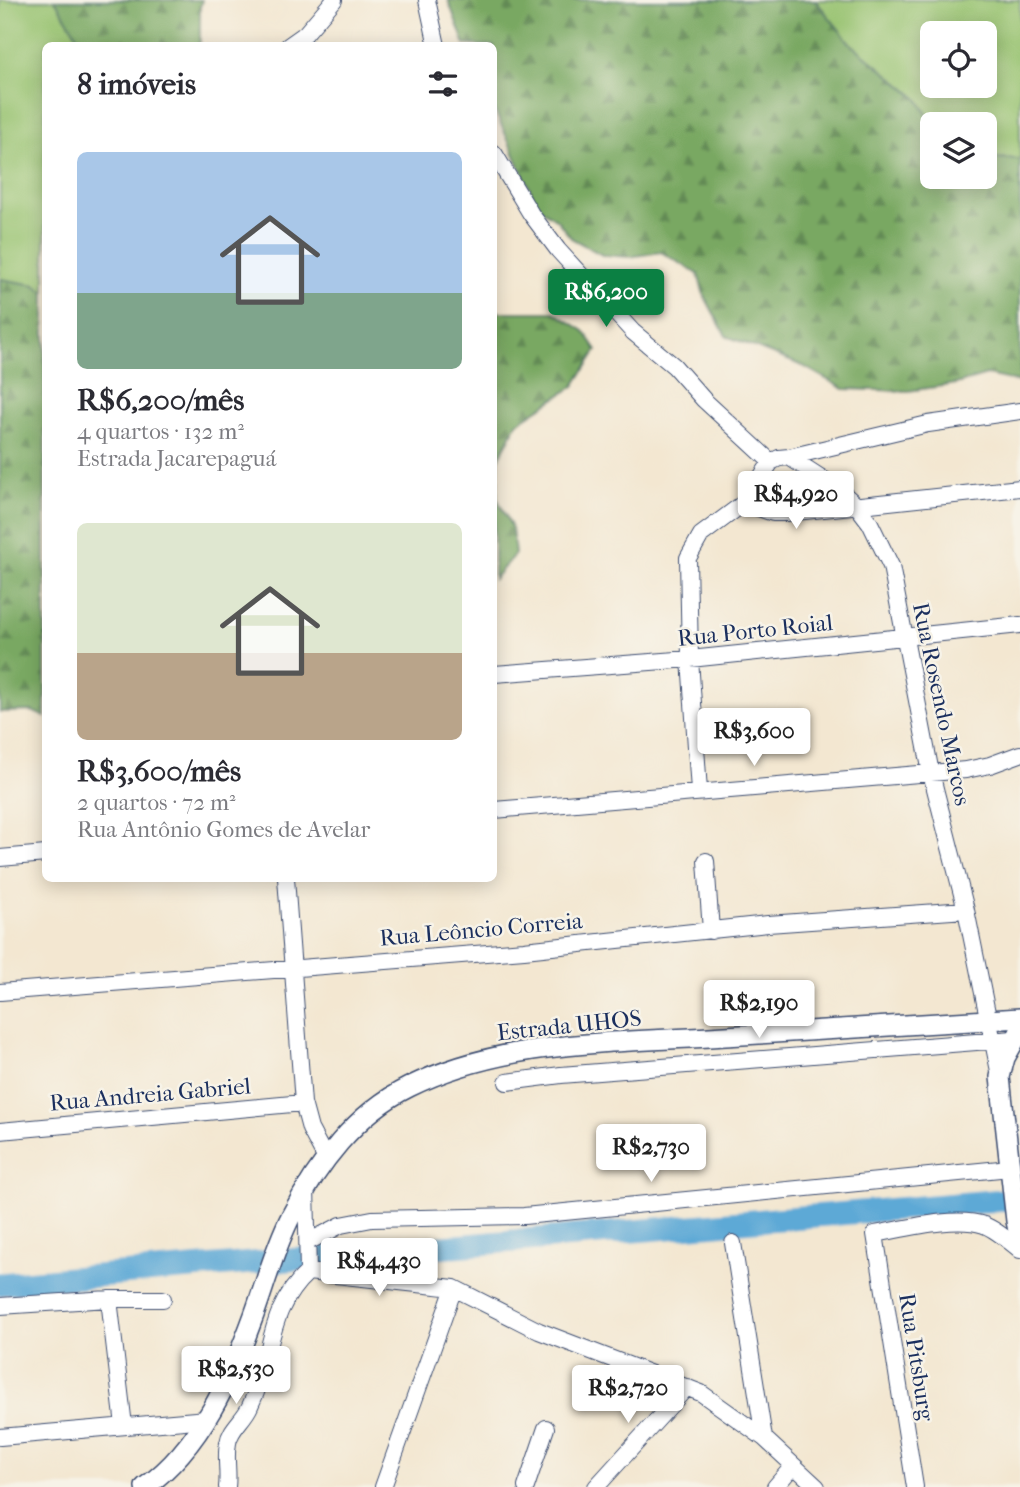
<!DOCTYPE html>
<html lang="pt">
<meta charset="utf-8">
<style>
:root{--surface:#fff;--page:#f2f2f3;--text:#2b2b33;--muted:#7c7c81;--accent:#0b8043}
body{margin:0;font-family:"IM FELL French Canon",serif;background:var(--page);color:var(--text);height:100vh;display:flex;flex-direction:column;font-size:26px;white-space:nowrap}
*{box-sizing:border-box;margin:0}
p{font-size:23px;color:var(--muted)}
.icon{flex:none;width:38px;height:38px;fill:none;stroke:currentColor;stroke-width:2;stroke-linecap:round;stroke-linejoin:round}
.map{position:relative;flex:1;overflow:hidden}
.panel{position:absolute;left:42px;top:42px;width:455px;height:840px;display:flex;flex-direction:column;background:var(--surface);border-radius:10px;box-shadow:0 4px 18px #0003}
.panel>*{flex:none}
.tools{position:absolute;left:920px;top:21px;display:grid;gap:14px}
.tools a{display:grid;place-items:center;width:77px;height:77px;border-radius:10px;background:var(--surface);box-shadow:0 4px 18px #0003;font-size:35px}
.price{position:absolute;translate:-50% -60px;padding:0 16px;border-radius:7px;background:#fff;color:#222;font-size:23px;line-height:46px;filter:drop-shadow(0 2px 4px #0008)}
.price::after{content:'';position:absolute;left:50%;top:42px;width:21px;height:16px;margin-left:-10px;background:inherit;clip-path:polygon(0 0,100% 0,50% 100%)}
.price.selected{background:var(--accent);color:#fff}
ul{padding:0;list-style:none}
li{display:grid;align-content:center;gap:14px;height:371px;padding:0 35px}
li span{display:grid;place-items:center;height:217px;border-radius:10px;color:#555}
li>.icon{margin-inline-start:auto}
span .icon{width:126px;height:126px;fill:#fffc;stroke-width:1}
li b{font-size:30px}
h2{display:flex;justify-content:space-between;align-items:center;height:84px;padding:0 35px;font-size:30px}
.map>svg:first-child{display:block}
.green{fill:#97c26f;stroke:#597866;stroke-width:2;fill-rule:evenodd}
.forest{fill:url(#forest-firs);stroke:#4a6c60;stroke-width:2}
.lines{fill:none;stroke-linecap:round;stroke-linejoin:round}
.river{stroke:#5da9d6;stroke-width:23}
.minor-casing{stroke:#3b4b6f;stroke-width:18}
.tertiary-casing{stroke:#3b4b6f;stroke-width:22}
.minor{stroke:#fff;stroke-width:16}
.tertiary{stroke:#fff;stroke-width:19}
.labels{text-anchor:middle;stroke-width:5;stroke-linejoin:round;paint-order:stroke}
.street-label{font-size:23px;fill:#1b2f5e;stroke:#f7f3e8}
</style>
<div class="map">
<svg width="1020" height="1487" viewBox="0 0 1020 1487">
<defs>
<pattern id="forest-firs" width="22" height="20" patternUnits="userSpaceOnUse" patternTransform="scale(1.75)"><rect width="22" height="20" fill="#79a862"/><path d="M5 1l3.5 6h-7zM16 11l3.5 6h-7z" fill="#628954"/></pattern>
</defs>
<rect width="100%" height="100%" fill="#f7f3e8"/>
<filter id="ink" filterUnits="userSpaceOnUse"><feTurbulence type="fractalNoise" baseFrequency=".0143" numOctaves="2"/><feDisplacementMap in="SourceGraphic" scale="14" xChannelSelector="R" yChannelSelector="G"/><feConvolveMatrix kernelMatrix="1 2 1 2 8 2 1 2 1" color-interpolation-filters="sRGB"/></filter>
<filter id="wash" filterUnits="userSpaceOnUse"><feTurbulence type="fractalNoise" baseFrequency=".00686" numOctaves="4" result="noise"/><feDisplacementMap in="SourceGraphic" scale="28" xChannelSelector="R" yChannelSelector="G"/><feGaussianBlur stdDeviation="1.57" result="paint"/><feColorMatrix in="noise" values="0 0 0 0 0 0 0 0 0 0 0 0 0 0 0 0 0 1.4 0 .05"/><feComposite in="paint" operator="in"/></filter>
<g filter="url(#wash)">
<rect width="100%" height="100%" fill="#f3e7d1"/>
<path class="green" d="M0 0H55L83 45 46 46 45 293 35 285 0 279Z
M815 0H1020V159L985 158V124L933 125 918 99 850 43ZM933 33H985V86H933Z"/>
<path class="forest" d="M55 0H202L200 7V45H83Z
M448 0H815L850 43 918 99 933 125V177H985V158L1020 159V382L987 375 956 384 908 391 844 389 803 366 726 336 704 295 698 274 661 252 629 257 602 255 571 238 557 220 538 207 494 109V46L465 45Z
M0 279 35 285 45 293V717L32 711 0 712Z
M494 312H554L584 331 597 350 574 386 517 423 499 459 497 498 512 528 515 554 494 579Z"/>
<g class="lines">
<path class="river" d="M0 1284 1005 1200"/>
</g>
</g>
<g filter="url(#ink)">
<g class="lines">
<g class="minor-casing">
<path id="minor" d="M427 0 437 46
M288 46 305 34 334 0
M494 153 531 214 558 250 633 332 674 366 704 400 771 462
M789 457 928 424 1020 411
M744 503 773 513H786L1020 488
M494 674 690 659 1020 625
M699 791 690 659 688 558 701 535 744 503 771 462 779 458 789 457 837 488 857 506 870 523 891 566 931 773 966 910 1000 1076
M494 810 966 770 990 765 1020 754
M0 858 46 854
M706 861 711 931
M286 878 303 1103 310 1129 326 1159
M0 992 524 950 768 924 966 910
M507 1082 561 1075 1014 1039
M0 1131 303 1103
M308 1242 341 1225 372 1219 524 1216 1010 1168
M733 1243 764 1438
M308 1272 454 1288 539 1331 701 1393 764 1438 817 1487
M109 1299 124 1426
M0 1306 109 1299H163
M0 1437 207 1419
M227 1487C229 1472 225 1458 228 1443 230 1428 244 1420 250 1406 274 1358 265 1311 308 1272L306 1186
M383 1487 454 1288
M526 1487 546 1428
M596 1487 687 1387
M775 1487 793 1466
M915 1487 875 1234C904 1229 955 1215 984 1225 997 1230 1009 1241 1020 1250"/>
</g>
<g class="tertiary-casing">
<path id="tertiary" d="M1020 1031 1005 1058 1000 1077 1016 1221 1020 1240
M145 1487C201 1447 231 1378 254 1315 266 1282 275 1247 291 1216 317 1165 356 1113 409 1087 502 1041 607 1043 709 1037 812 1031 916 1024 1020 1018"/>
</g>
<use href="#minor" class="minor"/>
<use href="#tertiary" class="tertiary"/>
</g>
</g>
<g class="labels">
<g class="street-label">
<text transform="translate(755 630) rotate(-6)" y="8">Rua Porto Roial</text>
<text transform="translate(942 704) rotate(78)" y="8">Rua Rosendo Marcos</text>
<text transform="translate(481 929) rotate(-5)" y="8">Rua Leôncio Correia</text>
<text transform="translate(569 1025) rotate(-6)" y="8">Estrada UHOS</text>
<text transform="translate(150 1094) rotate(-5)" y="8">Rua Andreia Gabriel</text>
<text transform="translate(917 1357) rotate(81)" y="8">Rua Pitsburg</text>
</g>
</g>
</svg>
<div class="tools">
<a><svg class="icon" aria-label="locate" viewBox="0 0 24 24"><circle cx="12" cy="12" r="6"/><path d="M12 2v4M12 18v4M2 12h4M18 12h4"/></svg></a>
<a><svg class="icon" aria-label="layers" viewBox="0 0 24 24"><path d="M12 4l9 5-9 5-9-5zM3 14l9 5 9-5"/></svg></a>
</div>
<b class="price selected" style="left:606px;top:329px">R$6,200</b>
<b class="price" style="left:796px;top:531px">R$4,920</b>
<b class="price" style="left:754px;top:768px">R$3,600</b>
<b class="price" style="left:759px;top:1040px">R$2,190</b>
<b class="price" style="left:651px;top:1184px">R$2,730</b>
<b class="price" style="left:379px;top:1298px">R$4,430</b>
<b class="price" style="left:236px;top:1406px">R$2,530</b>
<b class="price" style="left:628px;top:1425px">R$2,720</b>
<section class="panel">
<h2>8 imóveis<svg class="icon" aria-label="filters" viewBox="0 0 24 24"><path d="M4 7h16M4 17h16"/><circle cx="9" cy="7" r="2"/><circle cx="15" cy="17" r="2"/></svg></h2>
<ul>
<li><span style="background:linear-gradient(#a9c7e8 65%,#7fa58c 0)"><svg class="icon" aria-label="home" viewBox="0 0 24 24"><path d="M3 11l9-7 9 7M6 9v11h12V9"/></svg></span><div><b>R$6,200/mês</b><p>4 quartos · 132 m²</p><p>Estrada Jacarepaguá</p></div></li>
<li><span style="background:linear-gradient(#dfe7d0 60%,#b9a48a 0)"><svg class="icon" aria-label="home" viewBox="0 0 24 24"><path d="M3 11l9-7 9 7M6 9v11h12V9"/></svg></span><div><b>R$3,600/mês</b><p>2 quartos · 72 m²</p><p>Rua Antônio Gomes de Avelar</p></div></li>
</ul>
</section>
</div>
